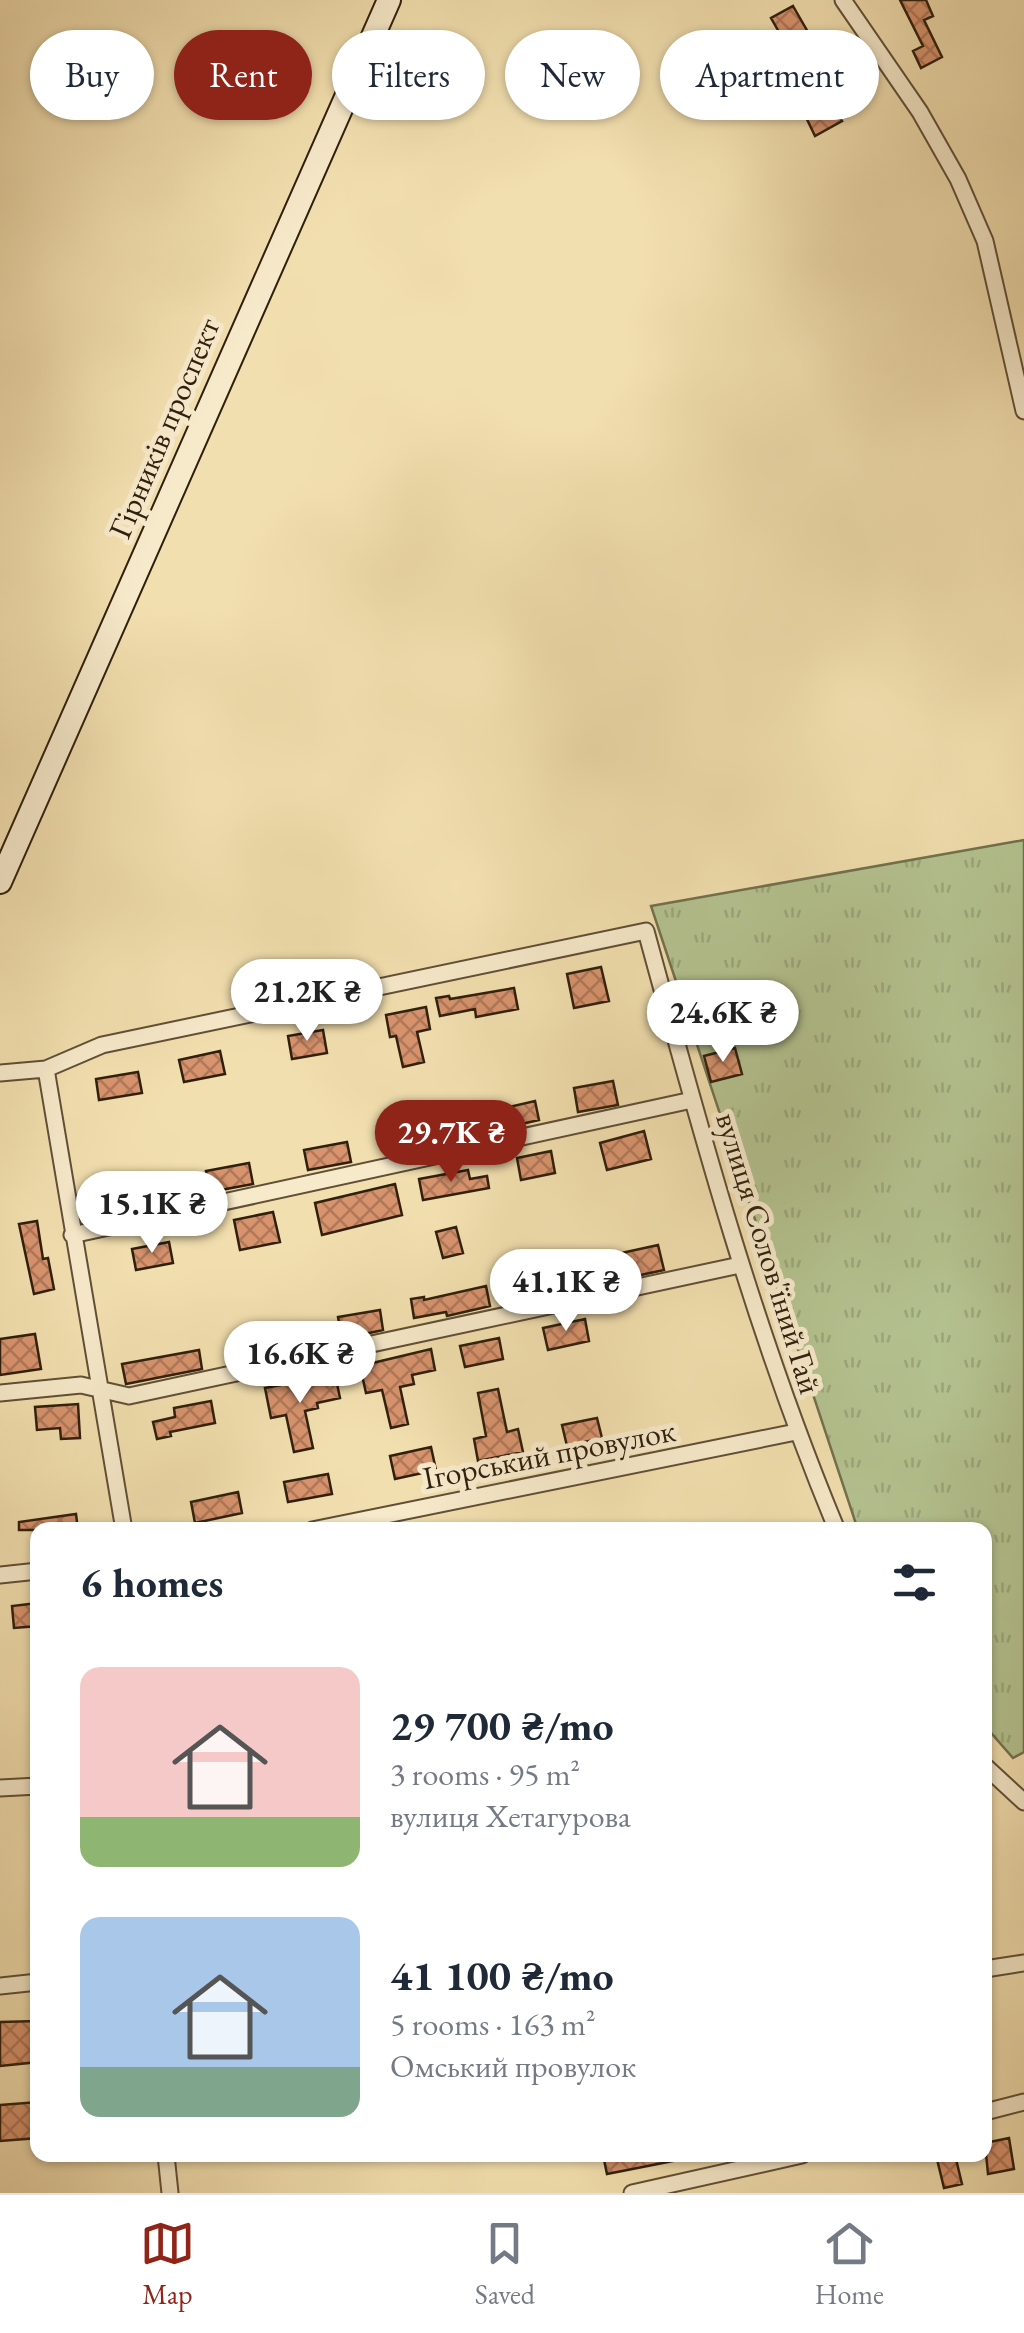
<!DOCTYPE html>
<meta charset="utf-8">
<style>
:root{--surface:#fff;--page:#f6f6f7;--text:#1f2937;--muted:#747a83;--line:#e0e1e3;--accent:#8f2418}
body{margin:0;font-family:"EB Garamond",serif;background:var(--page);color:var(--text);height:100vh;display:flex;flex-direction:column;font-size:38px;white-space:nowrap}
*{box-sizing:border-box;margin:0}
p{font-size:32px;color:var(--muted)}
.icon{flex:none;width:55px;height:55px;fill:none;stroke:currentColor;stroke-width:2;stroke-linecap:round;stroke-linejoin:round}
.map{position:relative;flex:1;overflow:hidden}
.sheet{position:absolute;left:30px;top:1522px;width:962px;height:640px;display:flex;flex-direction:column;background:var(--surface);border-radius:20px;box-shadow:0 2px 8px #0004}
.sheet>*{flex:none}
.guide{position:absolute;left:30px;top:30px;width:965px;height:90px;display:flex;gap:20px}
.price{position:absolute;translate:-50% -85px;padding:0 22px;border-radius:35px;background:#fff;color:#222;font-size:32px;line-height:65px;filter:drop-shadow(0 2px 5px #0008)}
.price::after{content:'';position:absolute;left:50%;top:60px;width:30px;height:22px;margin-left:-15px;background:inherit;clip-path:polygon(0 0,100% 0,50% 100%)}
.price.on{background:var(--accent);color:#fff}
ul{padding:0;list-style:none}
li{display:flex;align-items:center;gap:30px;height:250px;padding:0 50px}
li span{display:grid;place-items:center;flex:none;width:280px;height:200px;border-radius:20px;color:#555}
li>.icon{margin-inline-start:auto}
span .icon{width:120px;height:120px;fill:#fffc;stroke-width:1}
li b{font-size:42px}
h2{display:flex;justify-content:space-between;align-items:center;height:120px;padding:0 50px;font-size:42px}
.pill{padding:0 35px;border-radius:45px;background:var(--surface);box-shadow:0 2px 8px #0004;font-size:35px;line-height:90px}
.pill.on{background:var(--accent);color:#fff}
.tab-bar{display:flex;justify-content:space-around;align-items:center;height:140px;border-top:2px solid var(--line);background:var(--surface);font-size:28px;color:var(--muted)}
.tab-bar a{display:grid;justify-items:center;gap:5px}
.tab-bar .on{color:var(--accent)}
.map>svg:first-child{display:block}
.grass{fill:url(#grass-tufts);stroke:#72714e;stroke-width:2.5}
.building{fill:url(#building-cross-hatch);stroke:#2f1f0d;stroke-width:2.5}
.lines{fill:none;stroke-linecap:round;stroke-linejoin:round}
.minor-casing{stroke:#604f36;stroke-width:19}
.secondary-casing{stroke:#2f1f0d;stroke-width:26}
.minor{stroke:#f7eacb;stroke-width:15}
.secondary{stroke:#f7eacb;stroke-width:22}
.labels{text-anchor:middle;stroke-width:10;stroke-linejoin:round;paint-order:stroke}
.street-label{font-size:32px;fill:#2f1f0d;stroke:#f7eacb}
</style>
<div class="map">
<svg width="1024" height="2193" viewBox="0 0 1024 2193">
<defs>
<pattern id="grass-tufts" width="24" height="20" patternUnits="userSpaceOnUse" patternTransform="scale(2.5)"><rect width="24" height="20" fill="#b4c390"/><path d="M3 7l-1-3M5 7V3M7 7l1-3M15 17l-1-3M17 17v-4M19 17l1-3" fill="none" stroke="#9ba77b"/></pattern>
<pattern id="building-cross-hatch" width="8" height="8" patternUnits="userSpaceOnUse" patternTransform="scale(2.5)"><rect width="8" height="8" fill="#d8946e"/><path d="M0 0l8 8M0 8l8-8" fill="none" stroke="#b07859"/></pattern>
</defs>
<rect width="100%" height="100%" fill="#f2dfaf"/>
<filter id="stains"><feTurbulence type="fractalNoise" baseFrequency=".002" numOctaves="4"/><feColorMatrix values="0 0 0 0 .2 0 0 0 0 .09 0 0 0 0 .02 0 0 0 .5 -.17"/></filter>
<radialGradient id="worn" r=".72"><stop offset=".6" stop-color="#630" stop-opacity="0"/><stop offset="1" stop-color="#630" stop-opacity=".3"/></radialGradient>
<path class="grass" d="M1024 840V1752L1013 1758 985 1726V1530H858L651 906Z"/>
<path class="building" d="M900 0H926L933 16 924 20 942 57 921 68 913 51 923 46Z
M793 6 816 46 794 58 771 18Z
M815 78 842 121 815 136 793 90Z
M601 967 609 1001 574 1008 567 974Z
M514 988 518 1009 476 1017 475 1009 440 1016 436 998 449 996 450 999Z
M426 1007 430 1029 417 1032 424 1062 403 1067 396 1036 390 1037 386 1015Z
M323 1030 327 1053 292 1059 288 1036Z
M735 1048 742 1074 711 1082 704 1056Z
M220 1051 225 1074 184 1082 179 1060Z
M138 1072 142 1093 99 1100 96 1079Z
M613 1081 618 1105 578 1112 574 1088Z
M535 1101 539 1120 504 1128 500 1109Z
M443 1121 448 1142 406 1151 402 1130Z
M644 1131 651 1159 607 1170 600 1143Z
M347 1142 351 1162 308 1170 304 1150Z
M551 1151 555 1173 521 1180 517 1158Z
M249 1163 253 1184 210 1192 206 1171Z
M468 1170 470 1179 487 1176 489 1188 423 1200 419 1179Z
M395 1184 402 1215 322 1235 315 1203Z
M157 1186 161 1204 121 1213 118 1194Z
M273 1212 280 1242 240 1250 234 1220Z
M37 1221 43 1259 48 1258 54 1289 34 1294 19 1224Z
M456 1227 463 1253 443 1258 436 1232Z
M169 1242 173 1263 136 1270 132 1249Z
M658 1245 664 1270 622 1279 617 1254Z
M567 1268 572 1290 529 1299 524 1276Z
M486 1286 490 1306 447 1316 446 1312 414 1318 411 1299 424 1297V1300Z
M380 1310 383 1330 342 1339 338 1317Z
M585 1319 589 1341 548 1350 543 1328Z
M290 1331 293 1349 242 1360 238 1341Z
M35 1334 41 1369 0 1375V1339Z
M499 1338 503 1359 465 1367 460 1346Z
M431 1349 435 1370 412 1375 414 1384 400 1387 408 1424 391 1428 382 1390 366 1393 360 1366Z
M199 1350 202 1369 126 1384 122 1364Z
M312 1379 313 1384 336 1379 340 1398 317 1403 318 1408 305 1411 313 1448 294 1452 286 1415 271 1418 265 1388Z
M498 1389 507 1432 518 1429 523 1452 478 1461 474 1439 486 1436 478 1393Z
M211 1401 215 1423 170 1432 171 1436 157 1439 153 1422 175 1417 174 1408Z
M78 1404 80 1438 61 1439 60 1428 37 1430 35 1407Z
M597 1418 602 1438 567 1446 562 1425Z
M431 1447 436 1470 395 1479 390 1456Z
M328 1474 332 1494 288 1502 284 1482Z
M238 1492 242 1513 195 1523 191 1502Z
M76 1514 78 1530H19V1522Z
M38 1603V1626L14 1628 12 1606Z
M38 2021V2062L0 2066V2022Z
M38 2102V2138L0 2141V2105Z
M1009 2138 1014 2169 988 2174 985 2143Z
M603 2155H672L673 2161 607 2174Z
M936 2155H955L962 2184 944 2188Z"/>
<g class="lines">
<g class="minor-casing">
<path id="minor" d="M843 0 920 112 958 179 985 241 1024 411
M46 1069 124 1530
M0 1073 46 1069 102 1045 646 931C701 1133 756 1336 837 1530
M72 1235 692 1100
M0 1393 81 1385 129 1396 740 1265
M312 1530 796 1432
M0 1575 38 1571
M985 1766 1024 1802
M0 1788 38 1786
M985 1969 1024 1963
M0 1986 38 1982
M985 2112 1024 2102
M166 2155 170 2193
M632 2193 802 2155"/>
</g>
<g class="secondary-casing">
<path id="secondary" d="M0 882 389 0"/>
</g>
<use href="#minor" class="minor"/>
<use href="#secondary" class="secondary"/>
</g>
<g class="labels">
<g class="street-label">
<text transform="translate(164 428) rotate(-67)" y="11">Гірників проспект</text>
<text transform="translate(769 1253) rotate(73)" y="11">вулиця Солов'їний Гай</text>
<text transform="translate(549 1454) rotate(-11)" y="11">Ігорський провулок</text>
</g>
</g>
<rect width="100%" height="100%" filter="url(#stains)"/>
<rect width="100%" height="100%" fill="url(#worn)"/>
</svg>
<b class="price" style="left:307px;top:1044px">21.2K ₴</b>
<b class="price" style="left:723px;top:1065px">24.6K ₴</b>
<b class="price on" style="left:451px;top:1185px">29.7K ₴</b>
<b class="price" style="left:152px;top:1256px">15.1K ₴</b>
<b class="price" style="left:566px;top:1334px">41.1K ₴</b>
<b class="price" style="left:300px;top:1406px">16.6K ₴</b>
<div class="guide">
<a class="pill">Buy</a>
<a class="pill on">Rent</a>
<a class="pill">Filters</a>
<a class="pill">New</a>
<a class="pill">Apartment</a>
</div>
<section class="sheet">
<h2>6 homes<svg class="icon" aria-label="filters" viewBox="0 0 24 24"><path d="M4 7h16M4 17h16"/><circle cx="9" cy="7" r="2"/><circle cx="15" cy="17" r="2"/></svg></h2>
<ul>
<li><span style="background:linear-gradient(#f6c9c9 75%,#8fb573 0)"><svg class="icon" aria-label="home" viewBox="0 0 24 24"><path d="M3 11l9-7 9 7M6 9v11h12V9"/></svg></span><div><b>29 700 ₴/mo</b><p>3 rooms · 95 m²</p><p>вулиця Хетагурова</p></div></li>
<li><span style="background:linear-gradient(#a9c7e8 75%,#7fa58c 0)"><svg class="icon" aria-label="home" viewBox="0 0 24 24"><path d="M3 11l9-7 9 7M6 9v11h12V9"/></svg></span><div><b>41 100 ₴/mo</b><p>5 rooms · 163 m²</p><p>Омський провулок</p></div></li>
</ul>
</section>
</div>
<nav class="tab-bar">
<a class="on"><svg class="icon" aria-label="map" viewBox="0 0 24 24"><path d="M3 6l6-2 6 2 6-2v14l-6 2-6-2-6 2zM9 4v14M15 6v14"/></svg>Map</a>
<a><svg class="icon" aria-label="saved" viewBox="0 0 24 24"><path d="M7 4h10v16l-5-4-5 4z"/></svg>Saved</a>
<a><svg class="icon" aria-label="home" viewBox="0 0 24 24"><path d="M3 11l9-7 9 7M6 9v11h12V9"/></svg>Home</a>
</nav>
